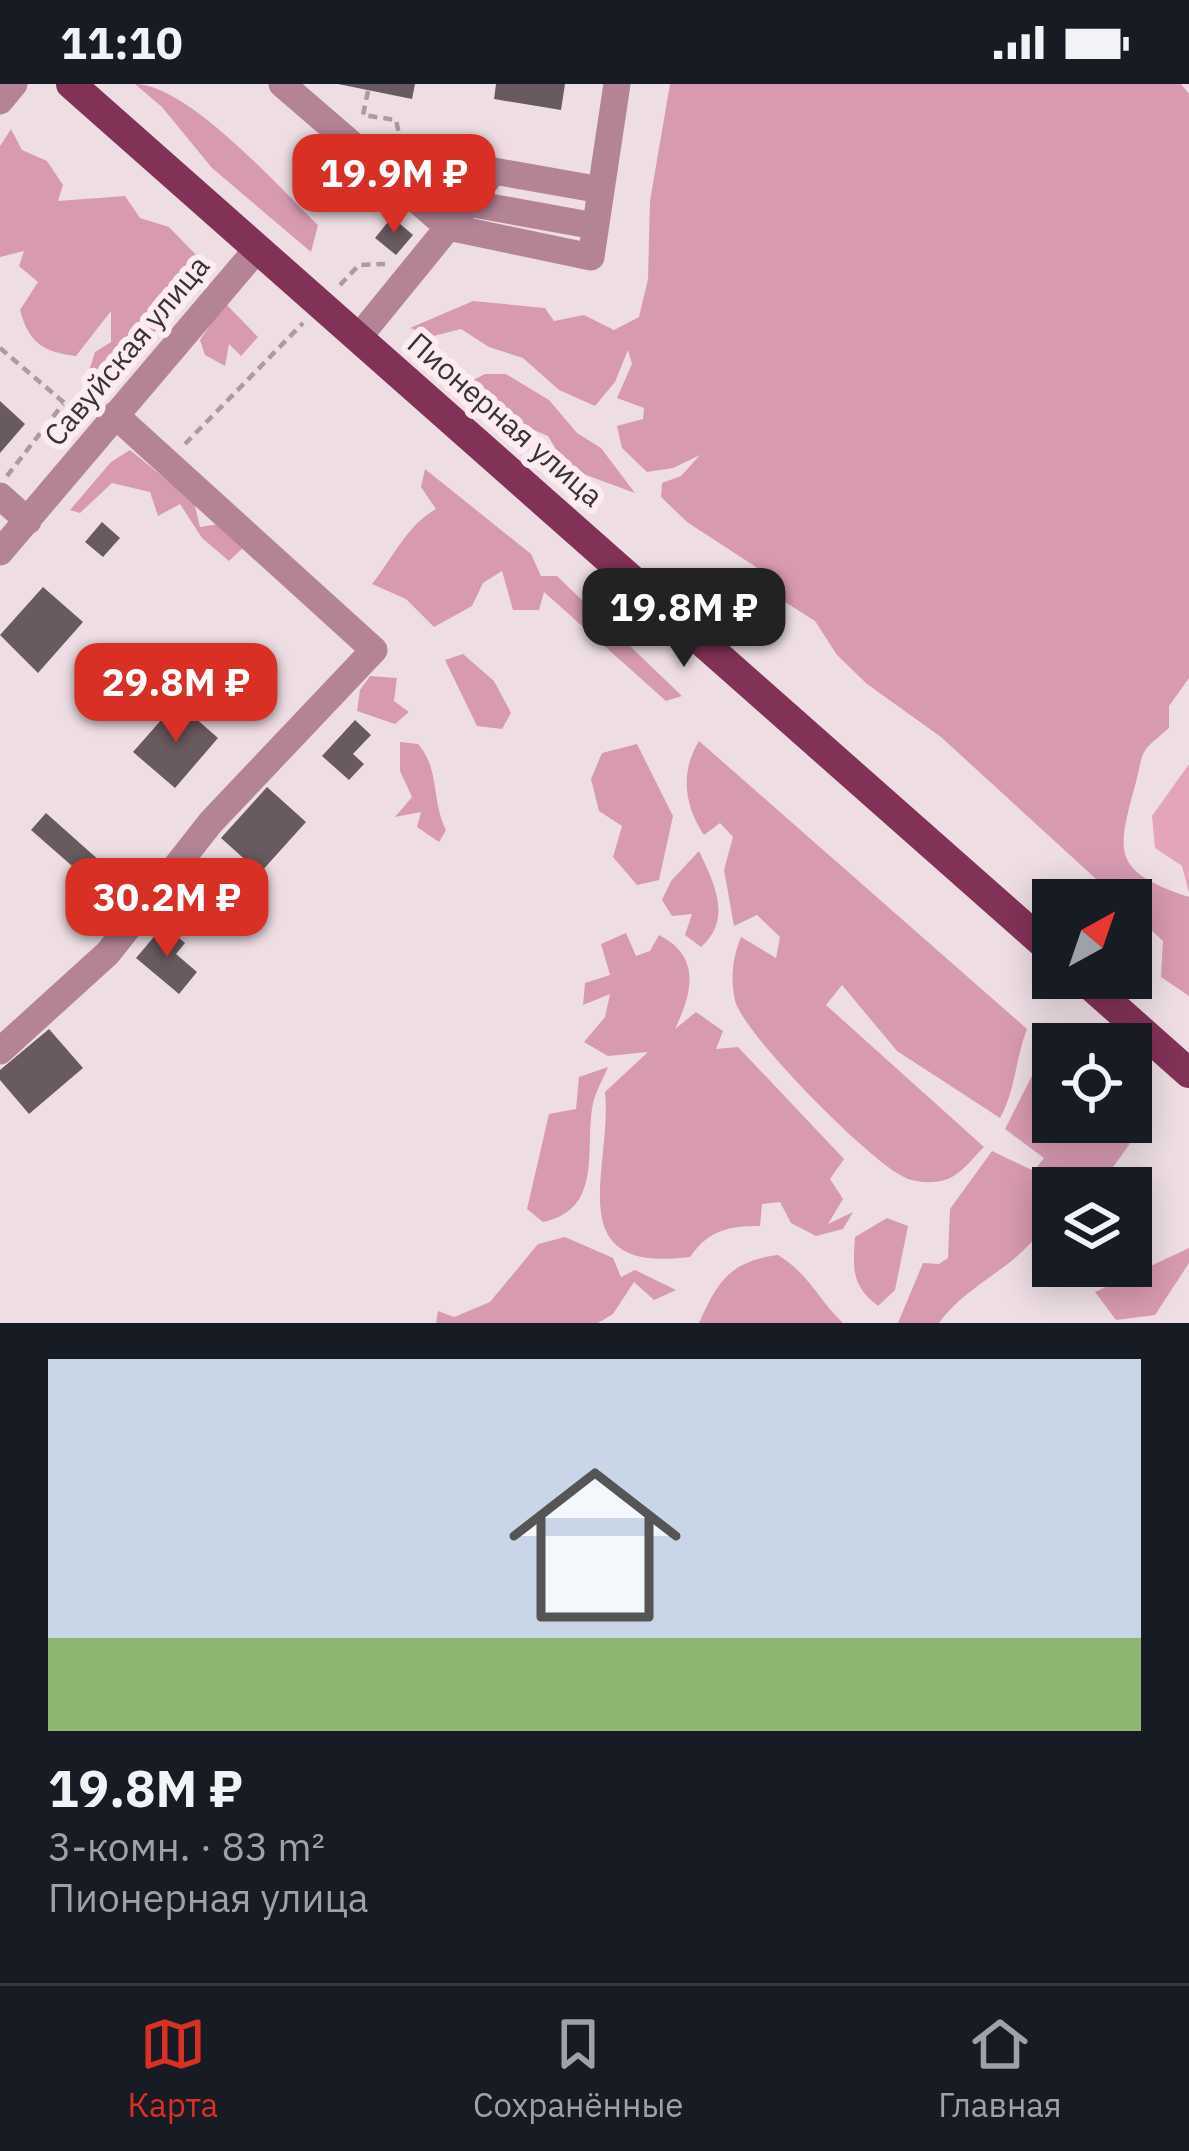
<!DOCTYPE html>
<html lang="ru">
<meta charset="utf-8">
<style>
:root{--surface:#171b24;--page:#242831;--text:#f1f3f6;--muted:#9ea1a6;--line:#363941;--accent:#d93025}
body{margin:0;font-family:"IBM Plex Sans",sans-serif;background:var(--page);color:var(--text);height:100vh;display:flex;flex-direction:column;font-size:45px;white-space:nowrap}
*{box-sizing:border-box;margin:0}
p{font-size:39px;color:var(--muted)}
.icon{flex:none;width:66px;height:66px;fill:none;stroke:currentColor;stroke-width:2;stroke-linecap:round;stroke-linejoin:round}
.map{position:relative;height:1239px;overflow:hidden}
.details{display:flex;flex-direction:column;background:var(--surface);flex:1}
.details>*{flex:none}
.needle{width:78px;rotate:40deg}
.fabs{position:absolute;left:1032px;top:795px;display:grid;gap:24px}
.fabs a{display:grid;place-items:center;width:120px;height:120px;border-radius:0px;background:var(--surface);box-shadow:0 6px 30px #0003;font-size:60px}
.price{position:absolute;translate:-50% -102px;padding:0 27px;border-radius:24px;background:var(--accent);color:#fff;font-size:39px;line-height:78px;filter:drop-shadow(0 3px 6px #0008)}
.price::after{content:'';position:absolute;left:50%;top:72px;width:36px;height:27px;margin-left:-18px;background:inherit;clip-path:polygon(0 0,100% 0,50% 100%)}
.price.current{background:#222;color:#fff}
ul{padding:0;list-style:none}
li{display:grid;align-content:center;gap:24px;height:636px;padding:0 48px}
li span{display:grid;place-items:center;height:372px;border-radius:0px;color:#555}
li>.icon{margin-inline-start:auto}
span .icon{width:216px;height:216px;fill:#fffc;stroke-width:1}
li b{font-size:51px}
.status{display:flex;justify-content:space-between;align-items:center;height:84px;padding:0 60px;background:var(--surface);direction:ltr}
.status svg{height:33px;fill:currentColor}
.tab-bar{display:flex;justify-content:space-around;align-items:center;height:168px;border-top:3px solid var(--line);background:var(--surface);font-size:33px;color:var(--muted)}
.tab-bar a{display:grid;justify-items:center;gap:6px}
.tab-bar .current{color:var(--accent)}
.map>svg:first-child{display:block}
.forest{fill:#d89ab1}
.water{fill:#e4a5bc}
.building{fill:#685a5f}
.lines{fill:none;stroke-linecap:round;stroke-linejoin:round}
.path{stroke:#a89ca1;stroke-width:4.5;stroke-dasharray:9 6;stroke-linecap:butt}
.minor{stroke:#b48496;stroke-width:27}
.major{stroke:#833257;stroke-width:30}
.labels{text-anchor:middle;stroke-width:12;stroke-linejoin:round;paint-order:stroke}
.street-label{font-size:30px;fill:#393335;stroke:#fcecf1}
</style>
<div class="status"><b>11:10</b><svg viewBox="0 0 49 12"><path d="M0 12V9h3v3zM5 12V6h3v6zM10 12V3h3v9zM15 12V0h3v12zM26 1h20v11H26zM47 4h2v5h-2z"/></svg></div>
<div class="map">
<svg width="1189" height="1239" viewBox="0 0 1189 1239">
<rect width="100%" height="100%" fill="#eedee4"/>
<path class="forest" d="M135 0C187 0 279 103 318 141L311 168 212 84 162 23Z
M670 0H1181L1189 10V594L1169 622V644C1139 670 1145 662 1136 698 1117 768 1110 787 1189 813V912L1161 893 1163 857 1131 827V816H1119L941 653 867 600 837 571 815 537 774 511 756 483 687 438 661 413 662 399 681 392 700 371 673 384 647 388 622 364 617 342 643 335 644 324 617 314 632 280 628 266 615 298 595 322 559 306 523 274 489 263 461 245 433 252 410 244 473 217 545 224 554 237 584 231 614 246 639 233 648 195 650 117Z
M11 45 22 66 47 77 63 101 58 117 125 112 140 134 169 143 201 176 193 211 157 244 137 279 118 294 104 295 90 284 95 268 111 258V227L76 272C43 268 29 259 20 226L38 198 19 182 24 167 0 173V62Z
M225 219 258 253 241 272 229 260 225 282 205 271 200 256Z
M485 290H506L549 316 577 349 601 364 635 409 567 384 548 352 498 331 469 298Z
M130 366 194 418 200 443 218 440 244 463 229 477 202 454 180 420 158 432 150 408 112 399 80 429 70 426 111 378Z
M425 385 531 470 541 492H557L682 612 666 617 544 508 539 526H513L502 487 483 499 472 522 434 543 406 515 372 500C393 474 407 441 436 425L421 403Z
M463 570 494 597 511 629 502 645 477 642 445 576Z
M370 592 397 594 394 617 409 628 395 640 357 627 360 606Z
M699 657 1027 945C1015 976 1016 1005 1000 1034L897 967 842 901 826 921 984 1063C969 1078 956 1098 933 1098 926 1099 912 1097 906 1094 873 1081 742 949 735 916 730 893 733 873 741 853L776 874 780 853 757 831 734 842 724 786 733 753 720 739 704 751C684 721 680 688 699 657Z
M400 658 418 660C440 685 431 715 446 746L439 758 417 743 421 728 395 733 412 713 400 687Z
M637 660 673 732 659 796 637 801 613 773 622 742 599 727 591 695 602 669Z
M699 767C714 799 733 835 701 863L685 851 692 830 672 832 662 816 671 797Z
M626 849 636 872 650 867 659 851C702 873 692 909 675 945L696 928 723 947 716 965 738 963 844 1075 830 1095 843 1115 828 1140 853 1128 843 1145 816 1152 791 1139 780 1118 762 1120 760 1142C728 1142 709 1146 690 1173 557 1190 613 1084 605 1008L648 968 608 972 584 958 605 933 610 910 583 921 585 899 610 891 601 860Z
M1053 970V1038H1131V1009L1136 1014 1129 1061 1098 1104H1053C1053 1173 973 1190 939 1239H898L923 1179 939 1180 948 1174 950 1125 992 1067 1034 1087 1044 1074 1005 1045 1039 978Z
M608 983C603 995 596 1007 593 1019 584 1065 604 1125 543 1138L527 1125 549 1030 576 1025 579 993Z
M887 1134 908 1142 895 1206 878 1222C851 1201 853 1185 855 1153Z
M565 1153 613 1174 621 1193 635 1186 676 1206 654 1216 634 1198 613 1230 598 1239H436L438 1227 454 1233 490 1218 538 1160Z
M1189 1164V1179L1155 1231 1116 1236 1095 1208Z
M778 1171C810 1191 816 1213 843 1239H699C718 1196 731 1177 778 1171Z"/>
<path class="water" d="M1189 680V809L1182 782 1155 764 1152 732Z"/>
<path class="building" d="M338 0H415L412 15Z
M496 0H565L561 26 494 15Z
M392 133 413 151 396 171 375 154Z
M0 317 25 340 0 369Z
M102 438 120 454 103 473 85 458Z
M43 503 83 538 38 589 0 551Z
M222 584 248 611 229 629 204 601Z
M177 618 218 654 175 704 133 668Z
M355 636 371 651 353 670 364 680 349 696 322 672Z
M267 703 306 738 260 789 221 754Z
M46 729 101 778 87 795 31 746Z
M164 841 185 859 176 870 197 888 179 910 136 874Z
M49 945 83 984 29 1030 0 996V986Z"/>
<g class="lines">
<path class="path" d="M368 7 363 31 396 36 403 69
M340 201 359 181 385 180
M0 264 82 334
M185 360 303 239
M7 392 63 320"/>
<path class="minor" d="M282 0 448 143 591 173 617 0
M0 17 14 0
M468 119 595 142
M358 254 494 87 601 106
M0 412 28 437
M0 468 258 164
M0 967 108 869 211 738 374 566 115 331"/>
<path class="major" d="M71 0 1053 868
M1082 894 1189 989"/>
</g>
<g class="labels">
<g class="street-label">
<text transform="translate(127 267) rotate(-50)" y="10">Савуйская улица</text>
<text transform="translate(505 336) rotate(41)" y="10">Пионерная улица</text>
</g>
</g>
</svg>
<div class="fabs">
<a><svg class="needle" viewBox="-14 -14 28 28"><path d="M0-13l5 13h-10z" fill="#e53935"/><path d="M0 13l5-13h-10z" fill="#9ea1a6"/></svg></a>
<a><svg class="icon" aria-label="locate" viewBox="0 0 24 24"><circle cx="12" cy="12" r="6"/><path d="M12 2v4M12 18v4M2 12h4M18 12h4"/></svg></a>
<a><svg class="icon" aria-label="layers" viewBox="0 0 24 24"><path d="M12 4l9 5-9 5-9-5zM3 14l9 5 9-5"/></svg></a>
</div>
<b class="price" style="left:394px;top:152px">19.9M ₽</b>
<b class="price current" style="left:684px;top:586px">19.8M ₽</b>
<b class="price" style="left:176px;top:661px">29.8M ₽</b>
<b class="price" style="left:167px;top:876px">30.2M ₽</b>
</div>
<section class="details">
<ul>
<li><span style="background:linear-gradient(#c9d6e8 75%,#8fb573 0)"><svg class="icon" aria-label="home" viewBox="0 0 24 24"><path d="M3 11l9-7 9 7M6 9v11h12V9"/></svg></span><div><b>19.8M ₽</b><p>3-комн. · 83 m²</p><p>Пионерная улица</p></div></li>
</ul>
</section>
<nav class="tab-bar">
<a class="current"><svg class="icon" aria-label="map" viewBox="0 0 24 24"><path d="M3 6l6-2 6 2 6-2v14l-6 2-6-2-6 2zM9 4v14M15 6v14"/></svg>Карта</a>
<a><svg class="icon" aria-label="saved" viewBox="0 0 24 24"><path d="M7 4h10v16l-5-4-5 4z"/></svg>Сохранённые</a>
<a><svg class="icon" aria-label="home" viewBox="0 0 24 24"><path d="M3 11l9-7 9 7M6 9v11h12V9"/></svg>Главная</a>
</nav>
